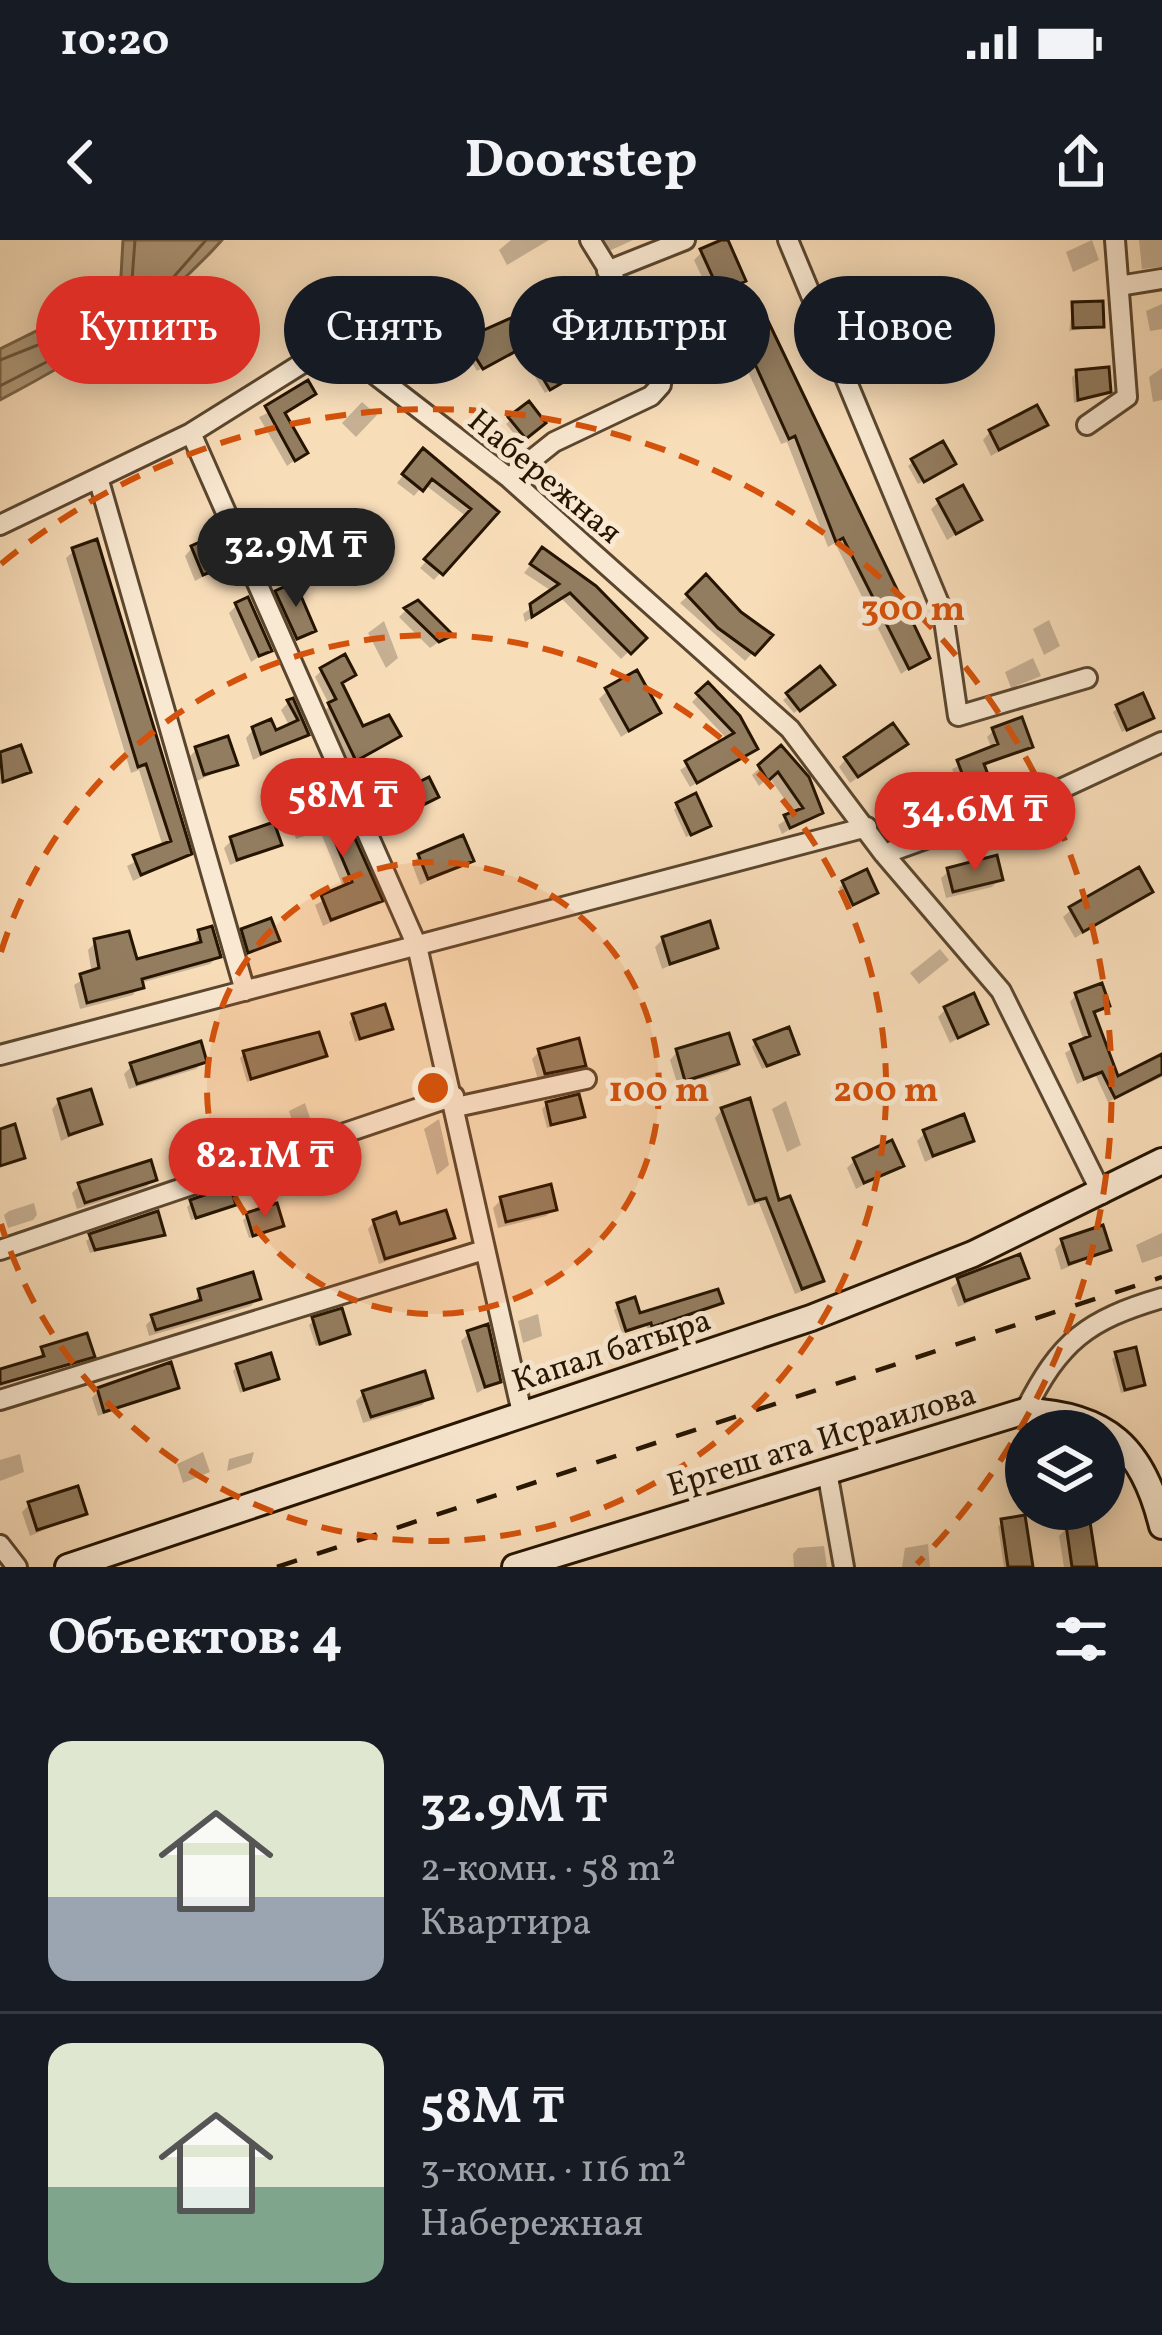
<!DOCTYPE html>
<html lang="ru">
<meta charset="utf-8">
<style>
:root{--surface:#171b24;--page:#242831;--text:#f1f3f6;--muted:#9ea1a6;--line:#363941;--accent:#d93025}
body{margin:0;font-family:Vollkorn,serif;background:var(--page);color:var(--text);height:100vh;display:flex;flex-direction:column;font-size:45px;white-space:nowrap}
*{box-sizing:border-box;margin:0}
p{font-size:39px;color:var(--muted)}
.icon{flex:none;width:66px;height:66px;fill:none;stroke:currentColor;stroke-width:2;stroke-linecap:round;stroke-linejoin:round}
.map{position:relative;height:1327px;overflow:hidden}
.sheet{display:flex;flex-direction:column;background:var(--surface);flex:1}
.sheet>*{flex:none}
.hud{position:absolute;left:36px;top:36px;width:1092px;height:108px;display:flex;gap:24px}
.buttons{position:absolute;left:1005px;top:1170px;display:grid;gap:24px}
.buttons a{display:grid;place-items:center;width:120px;height:120px;border-radius:50%;background:var(--surface);box-shadow:0 6px 30px #0003;font-size:60px}
.price{position:absolute;translate:-50% -102px;padding:0 27px;border-radius:42px;background:var(--accent);color:#fff;font-size:39px;line-height:78px;filter:drop-shadow(0 3px 6px #0008)}
.price::after{content:'';position:absolute;left:50%;top:72px;width:36px;height:27px;margin-left:-18px;background:inherit;clip-path:polygon(0 0,100% 0,50% 100%)}
.price.active{background:#222;color:#fff}
ul{padding:0;list-style:none}
li{display:flex;align-items:center;gap:36px;height:300px;padding:0 48px}
li+li{border-top:3px solid var(--line)}
li span{display:grid;place-items:center;flex:none;width:336px;height:240px;border-radius:24px;color:#555}
li>.icon{margin-inline-start:auto}
span .icon{width:144px;height:144px;fill:#fffc;stroke-width:1}
li b{font-size:51px}
h2{display:flex;justify-content:space-between;align-items:center;height:144px;padding:0 48px;font-size:51px}
.chip{padding:0 42px;border-radius:54px;background:var(--surface);box-shadow:0 6px 30px #0003;font-size:42px;line-height:108px}
.chip.active{background:var(--accent);color:#fff}
.status{display:flex;justify-content:space-between;align-items:center;height:84px;padding:0 60px;background:var(--surface);direction:ltr}
.status svg{height:33px;fill:currentColor}
header{display:flex;justify-content:space-between;align-items:center;height:156px;padding:0 48px;background:var(--surface);font-size:54px;font-weight:700}
.map>svg:first-child{display:block}
.water{fill:#b0997a;stroke:#786449;stroke-width:3}
.shadow{fill:#0003}
.lines{fill:none;stroke-linecap:round;stroke-linejoin:round}
.shore{stroke:#6a563d;stroke-width:3}
.building{fill:#937d60;stroke:#251400;stroke-width:3}
.minor-casing{stroke:#5a462e;stroke-width:24}
.secondary-casing{stroke:#251400;stroke-width:30}
.minor{stroke:#fae9d2;stroke-width:18}
.secondary{stroke:#fae9d2;stroke-width:24}
.rail{stroke:#251400;stroke-width:4.5;stroke-dasharray:21 21;stroke-linecap:butt}
.ring{fill:none;stroke:#d4520b;stroke-width:6;stroke-dasharray:21 15}
.labels{text-anchor:middle;stroke-width:10;stroke-linejoin:round;paint-order:stroke}
.street-label{font-size:33px;fill:#251400;stroke:#fae9d2}
.centre{fill:#d4520b;stroke:#fae9d2;stroke-width:6}
.ring-label{font-size:36px;text-anchor:middle;font-weight:bold;fill:#d4520b;stroke:#fae9d2;stroke-width:10;stroke-linejoin:round;paint-order:stroke}
</style>
<div class="status"><b>10:20</b><svg viewBox="0 0 49 12"><path d="M0 12V9h3v3zM5 12V6h3v6zM10 12V3h3v9zM15 12V0h3v12zM26 1h20v11H26zM47 4h2v5h-2z"/></svg></div>
<header><svg class="icon" aria-label="back" viewBox="0 0 24 24"><path d="M15 5l-7 7 7 7"/></svg>Doorstep<svg class="icon" aria-label="share" viewBox="0 0 24 24"><path d="M12 15V3M7 8l5-5 5 5M5 13v7h14v-7"/></svg></header>
<div class="map">
<svg width="1162" height="1327" viewBox="0 0 1162 1327">
<rect width="100%" height="100%" fill="#f8ddb9"/>
<filter id="stains"><feTurbulence type="fractalNoise" baseFrequency=".00167" numOctaves="4"/><feColorMatrix values="0 0 0 0 .2 0 0 0 0 .09 0 0 0 0 .02 0 0 0 .5 -.17"/></filter>
<radialGradient id="worn" r=".72"><stop offset=".6" stop-color="#630" stop-opacity="0"/><stop offset="1" stop-color="#630" stop-opacity=".3"/></radialGradient>
<path class="water" d="M123 0H222C159 71 83 116 0 160V109L105 57 121 36Z"/>
<path class="shadow" d="M511 0H549L507 25 499 10Z
M603 0H633L609 11Z
M1092 0 1099 20 1073 32 1066 12Z
M1139 0H1162V27L1142 29Z
M702 12 742 40 712 59 694 20Z
M883 54 892 73 867 87 858 68Z
M600 57 637 121 610 139 580 79 555 88Z
M1162 64V89L1150 91 1146 71Z
M1073 65 1101 86 1069 91Z
M743 95 926 417 901 434 835 303 828 307 787 202 781 204 735 103Z
M533 101 477 131 462 106 466 102Z
M886 120 914 131 890 143 881 124Z
M536 127 570 137 545 153 532 132Z
M1162 128V160L1153 162 1149 137Z
M1077 133 1108 151 1074 163 1072 137Z
M312 153 282 175 304 213 287 226 259 177Z
M362 162 377 175 356 197 342 183Z
M528 165 542 183 520 201 506 184Z
M1044 185 991 216 983 200 990 192Z
M416 219 494 272 434 340 420 328 467 277 424 244 414 256 397 243Z
M913 222 947 228 918 244 908 226Z
M939 262 978 280 947 300 931 269Z
M258 292 287 306 265 319 253 296Z
M192 308 230 322 195 341 185 316Z
M74 311 188 614 133 641 127 626 163 607 139 530 131 533 66 318Z
M535 319 643 398 621 419 561 358 525 382 523 374 553 352 524 333Z
M706 339 769 395 745 421 680 363Z
M277 353 313 390 289 405 269 361Z
M237 365 269 410 251 422 229 373Z
M406 370 449 395 430 408 399 377Z
M1049 380 1060 406 1044 415 1033 389Z
M384 381 398 418 386 428 368 393Z
M1033 418 1041 436 1011 448 1005 432Z
M322 430 353 434 340 445 361 490 397 495 349 525 323 472 330 466 315 437Z
M820 431 826 449 794 473 783 460Z
M708 446 754 508 690 547 680 530 728 500 692 462Z
M607 451 658 473 621 497 599 459Z
M289 462 306 495 253 520 246 498 253 490 274 493 290 487 281 470Z
M1118 468 1146 481 1122 492 1113 472Z
M994 490 1030 506 982 527 987 539 962 553 952 529 992 509 987 497Z
M19 508 28 532 0 544V515Z
M197 509 234 524 197 541 189 517Z
M780 509 819 572 782 594 778 585 795 574 769 537 759 546 752 535Z
M896 511 850 543 839 527 846 519Z
M326 540 379 661 323 686 315 665 344 649 320 591 296 599 291 585 324 569 317 548Z
M435 557 380 588 373 572 380 565Z
M678 565 703 589 686 597 674 570Z
M232 600 279 604 230 625 224 608Z
M419 616 470 620 420 645 412 624Z
M949 631 1000 639 992 647 946 658 941 638Z
M843 644 875 652 848 668 839 648Z
M1150 651 1075 698 1063 677 1071 670Z
M243 692 276 700 244 715 238 697Z
M199 693 218 716 210 724 140 743 133 755 80 769 74 745 92 734 88 710 96 702 135 722 193 707Z
M663 699 715 707 662 729 655 707Z
M940 709 949 720 919 744 910 733Z
M1076 755 1106 765 1091 775 1117 840 1162 819V837L1108 862 1096 836 1077 844 1065 813 1084 801 1070 762Z
M946 769 984 783 950 803 938 777Z
M354 777 389 788 355 802 349 782Z
M756 802 796 813 762 829 752 807Z
M540 811 583 825 575 833 538 840 532 819Z
M677 812 736 823 728 831 678 846 670 820Z
M244 814 323 815 247 842 240 818Z
M204 821 196 829 129 849 124 834 132 826Z
M59 861 99 884 61 901 52 869Z
M786 861 801 905 787 912 772 869Z
M305 863 312 884 296 892 289 871Z
M547 864 581 877 547 888 542 869Z
M722 870 820 1040 813 1047 795 1054 759 963 748 966 715 878Z
M439 879 449 925 437 935 424 889Z
M925 893 970 900 925 922 917 901Z
M178 902 225 915 178 935 170 910Z
M855 920 900 925 856 949 847 928Z
M154 940 146 947 77 969 72 953 80 945Z
M501 960 554 969 546 976 498 988 493 968Z
M192 962 232 964 191 980 187 967Z
M34 963 37 975 33 980 8 988 4 975 9 971Z
M248 975 281 985 249 998 243 980Z
M374 982 398 988 451 997 379 1024 368 989Z
M1162 993V1016L1142 1023 1136 1005Z
M162 994 90 1013 86 1001 91 997Z
M1063 1001 1108 1010 1061 1030 1055 1009Z
M1025 1037 958 1067 951 1048 959 1041Z
M199 1052 258 1059 251 1066 149 1096 146 1085 153 1078 194 1065Z
M720 1062 648 1090 646 1085 622 1093 614 1070 619 1066 639 1077Z
M538 1074 542 1096 523 1103 518 1081Z
M314 1080 346 1094 316 1106 309 1085Z
M469 1093 498 1141 477 1153 461 1101Z
M43 1110 91 1116 0 1147V1133L38 1121Z
M1117 1115 1142 1144 1137 1149 1121 1153 1112 1119Z
M237 1126 276 1138 240 1153 233 1131Z
M176 1147 98 1176 92 1158 98 1151Z
M364 1153 429 1157 422 1165 363 1183 356 1161Z
M203 1212 210 1232 183 1243 177 1224Z
M254 1212 251 1223 227 1231 229 1219Z
M20 1214 24 1232 0 1241V1220Z
M1113 1243 1115 1255 1104 1260V1245Z
M30 1264 83 1273 30 1296 22 1272Z
M1023 1278 1030 1327H1004L998 1286Z
M1087 1285 1094 1327H1064L1059 1296 1067 1288Z
M928 1304 930 1327H902L905 1308Z
M824 1306 827 1327H794L793 1314 798 1308Z"/>
<g class="lines">
<path class="shore" d="M135 0 132 40 115 65 120 72 171 40 206 0
M0 120 78 89 86 92 62 114 0 146"/>
</g>
<path class="building" d="M721 0H728L746 41 720 53 700 9Z
M601 53 641 121 618 134 589 74 565 86 561 78Z
M1103 61 1104 87 1073 88 1072 62Z
M529 70 542 97 483 129 464 99Z
M768 81 930 418 909 429 843 298 836 302 795 196 789 199 741 93Z
M912 104 922 128 895 140 884 117Z
M563 107 579 133 550 150 535 125Z
M1109 127 1111 152 1078 160 1076 130Z
M308 140 316 154 285 173 308 213 295 221 265 166Z
M529 161 546 183 526 199 508 177Z
M1037 165 1048 185 999 210 989 190Z
M943 201 956 224 924 242 911 219Z
M423 208 499 272 443 335 424 319 471 269 432 239 423 251 402 234Z
M963 245 982 280 956 294 937 259Z
M281 276 296 302 270 316 256 289Z
M220 293 233 323 203 335 191 306Z
M97 299 192 614 141 635 133 615 171 601 146 524 138 527 72 308Z
M542 307 596 346 647 398 631 414 570 353 532 377 530 364 559 344 530 324Z
M706 334 741 372 773 395 755 415 718 388 686 354Z
M295 342 316 391 297 399 275 351Z
M248 357 272 411 259 416 235 363Z
M418 360 453 395 439 402 404 368Z
M345 414 356 435 342 443 363 486 389 475 401 496 356 521 328 463 336 459 320 428Z
M820 426 835 445 800 471 786 453Z
M637 430 661 473 629 491 605 448Z
M708 442 740 476 758 509 697 543 685 521 734 493 696 453Z
M1143 453 1154 478 1127 490 1116 465Z
M293 458 309 495 261 514 252 487 271 479 276 490 298 480 287 460Z
M1022 477 1033 507 984 524 990 540 968 549 957 520 998 504 992 488Z
M893 483 908 504 858 537 844 517Z
M228 496 238 525 204 535 195 507Z
M21 505 31 532 3 542 0 512Z
M781 505 809 537 823 573 790 588 784 575 803 568 778 532 768 541 758 525Z
M327 536 383 661 331 680 321 655 352 642 328 585 304 593 297 574 332 563 323 538Z
M429 537 439 557 389 582 379 562Z
M696 553 711 586 691 595 676 563Z
M274 582 282 605 237 620 230 597Z
M463 595 474 621 428 639 418 614Z
M997 615 1003 640 953 652 947 628Z
M1139 627 1153 652 1083 692 1069 667Z
M867 629 878 653 853 665 842 641Z
M271 678 280 701 248 713 241 689Z
M710 681 718 708 670 724 662 697Z
M212 686 221 717 142 739 144 748 87 763 80 734 99 728 94 699 129 691 137 719 201 702 198 690Z
M1102 743 1110 766 1094 772 1118 836 1162 814V834L1115 858 1102 832 1084 839 1070 804 1090 796 1075 753Z
M974 753 988 784 958 798 944 767Z
M385 764 393 789 360 799 352 774Z
M789 787 799 814 767 826 754 800Z
M319 792 327 816 251 839 243 811Z
M729 793 739 824 685 841 676 809Z
M579 798 586 826 545 834 538 809Z
M201 801 207 822 137 844 130 823Z
M91 849 102 884 69 895 58 859Z
M579 854 585 877 551 885 546 862Z
M750 858 779 960 790 956 824 1041 802 1049 766 958 755 961 721 868Z
M964 874 974 901 933 916 923 890Z
M15 884 25 918 0 926V889Z
M219 886 228 916 186 929 176 899Z
M892 900 904 926 864 943 853 918Z
M151 920 157 940 85 963 78 943Z
M551 944 557 970 506 982 500 957Z
M230 946 236 965 196 978 190 960Z
M277 963 284 986 253 996 246 973Z
M446 970 455 998 385 1019 373 980 396 972 400 984Z
M158 971 165 995 95 1010 89 994Z
M1103 985 1111 1010 1069 1024 1061 999Z
M1020 1014 1029 1038 965 1061 957 1038Z
M253 1032 261 1059 156 1090 151 1075 201 1060 198 1049Z
M718 1049 723 1063 652 1087 651 1083 626 1091 617 1063 635 1057 640 1073Z
M342 1068 350 1094 320 1104 312 1077Z
M488 1084 501 1142 485 1147 467 1091Z
M87 1093 95 1117 0 1144V1129L44 1116 41 1107Z
M1136 1107 1145 1145 1125 1150 1115 1112Z
M271 1113 279 1139 244 1150 236 1124Z
M171 1122 179 1148 104 1172 97 1148Z
M425 1131 433 1158 371 1177 362 1151Z
M78 1246 87 1274 37 1290 28 1262Z
M1025 1275 1033 1327H1008L1001 1279Z
M1090 1282 1097 1327H1072L1066 1285Z"/>
<g class="lines">
<g class="minor-casing">
<path id="minor" d="M788 0 943 373 958 476 1087 438
M607 31 685 0
M1119 46 1162 39
M1087 185 1127 157 1115 0
M191 193 417 706 522 1173
M509 238 554 202 651 156 661 145 660 113 590 0
M99 241 245 751
M0 285 191 193 306 121 334 114 360 123 509 238 790 489 884 614 1001 751 1102 954
M884 614 1050 554 1162 502
M0 815 867 587
M456 867 586 839
M0 1010 454 856
M0 1160 484 1010
M1025 1171C1060 1101 1087 1080 1162 1058
M827 1231 844 1327
M0 1305 17 1327"/>
</g>
<g class="secondary-casing">
<path id="secondary" d="M68 1327 811 1078 973 1014 1162 921
M515 1327 1025 1171C1107 1174 1143 1208 1162 1286"/>
</g>
<use href="#minor" class="minor"/>
<use href="#secondary" class="secondary"/>
<path class="rail" d="M277 1327 1162 1037"/>
</g>
<circle cx="433" cy="848" r="226" fill="#d4520b" fill-opacity=".12"/>
<g class="ring">
<circle cx="433" cy="848" r="226"/>
<path d="M1 712A453 453 0 1 1 1 984"/>
<path d="M1 324A679 679 0 0 1 917 1324"/>
</g>
<g class="labels">
<g class="street-label">
<text transform="translate(546 235) rotate(40)" y="12">Набережная</text>
<text transform="translate(611 1109) rotate(-18)" y="12">Капал батыра</text>
<text transform="translate(821 1198) rotate(-17)" y="12">Ергеш ата Исраилова</text>
</g>
</g>
<circle cx="433" cy="848" r="18" class="centre"/>
<g class="ring-label">
<text x="913" y="380">300 m</text>
<text x="659" y="861">100 m</text>
<text x="886" y="861">200 m</text>
</g>
<rect width="100%" height="100%" filter="url(#stains)"/>
<rect width="100%" height="100%" fill="url(#worn)"/>
</svg>
<div class="buttons">
<a><svg class="icon" aria-label="layers" viewBox="0 0 24 24"><path d="M12 4l9 5-9 5-9-5zM3 14l9 5 9-5"/></svg></a>
</div>
<b class="price active" style="left:296px;top:370px">32.9M ₸</b>
<b class="price" style="left:343px;top:620px">58M ₸</b>
<b class="price" style="left:975px;top:634px">34.6M ₸</b>
<b class="price" style="left:265px;top:980px">82.1M ₸</b>
<div class="hud">
<a class="chip active">Купить</a>
<a class="chip">Снять</a>
<a class="chip">Фильтры</a>
<a class="chip">Новое</a>
</div>
</div>
<section class="sheet">
<h2>Объектов: 4<svg class="icon" aria-label="filters" viewBox="0 0 24 24"><path d="M4 7h16M4 17h16"/><circle cx="9" cy="7" r="2"/><circle cx="15" cy="17" r="2"/></svg></h2>
<ul>
<li><span style="background:linear-gradient(#dfe7d0 65%,#9aa5b1 0)"><svg class="icon" aria-label="home" viewBox="0 0 24 24"><path d="M3 11l9-7 9 7M6 9v11h12V9"/></svg></span><div><b>32.9M ₸</b><p>2-комн. · 58 m²</p><p>Квартира</p></div></li>
<li><span style="background:linear-gradient(#dfe7d0 60%,#7fa58c 0)"><svg class="icon" aria-label="home" viewBox="0 0 24 24"><path d="M3 11l9-7 9 7M6 9v11h12V9"/></svg></span><div><b>58M ₸</b><p>3-комн. · 116 m²</p><p>Набережная</p></div></li>
</ul>
</section>
